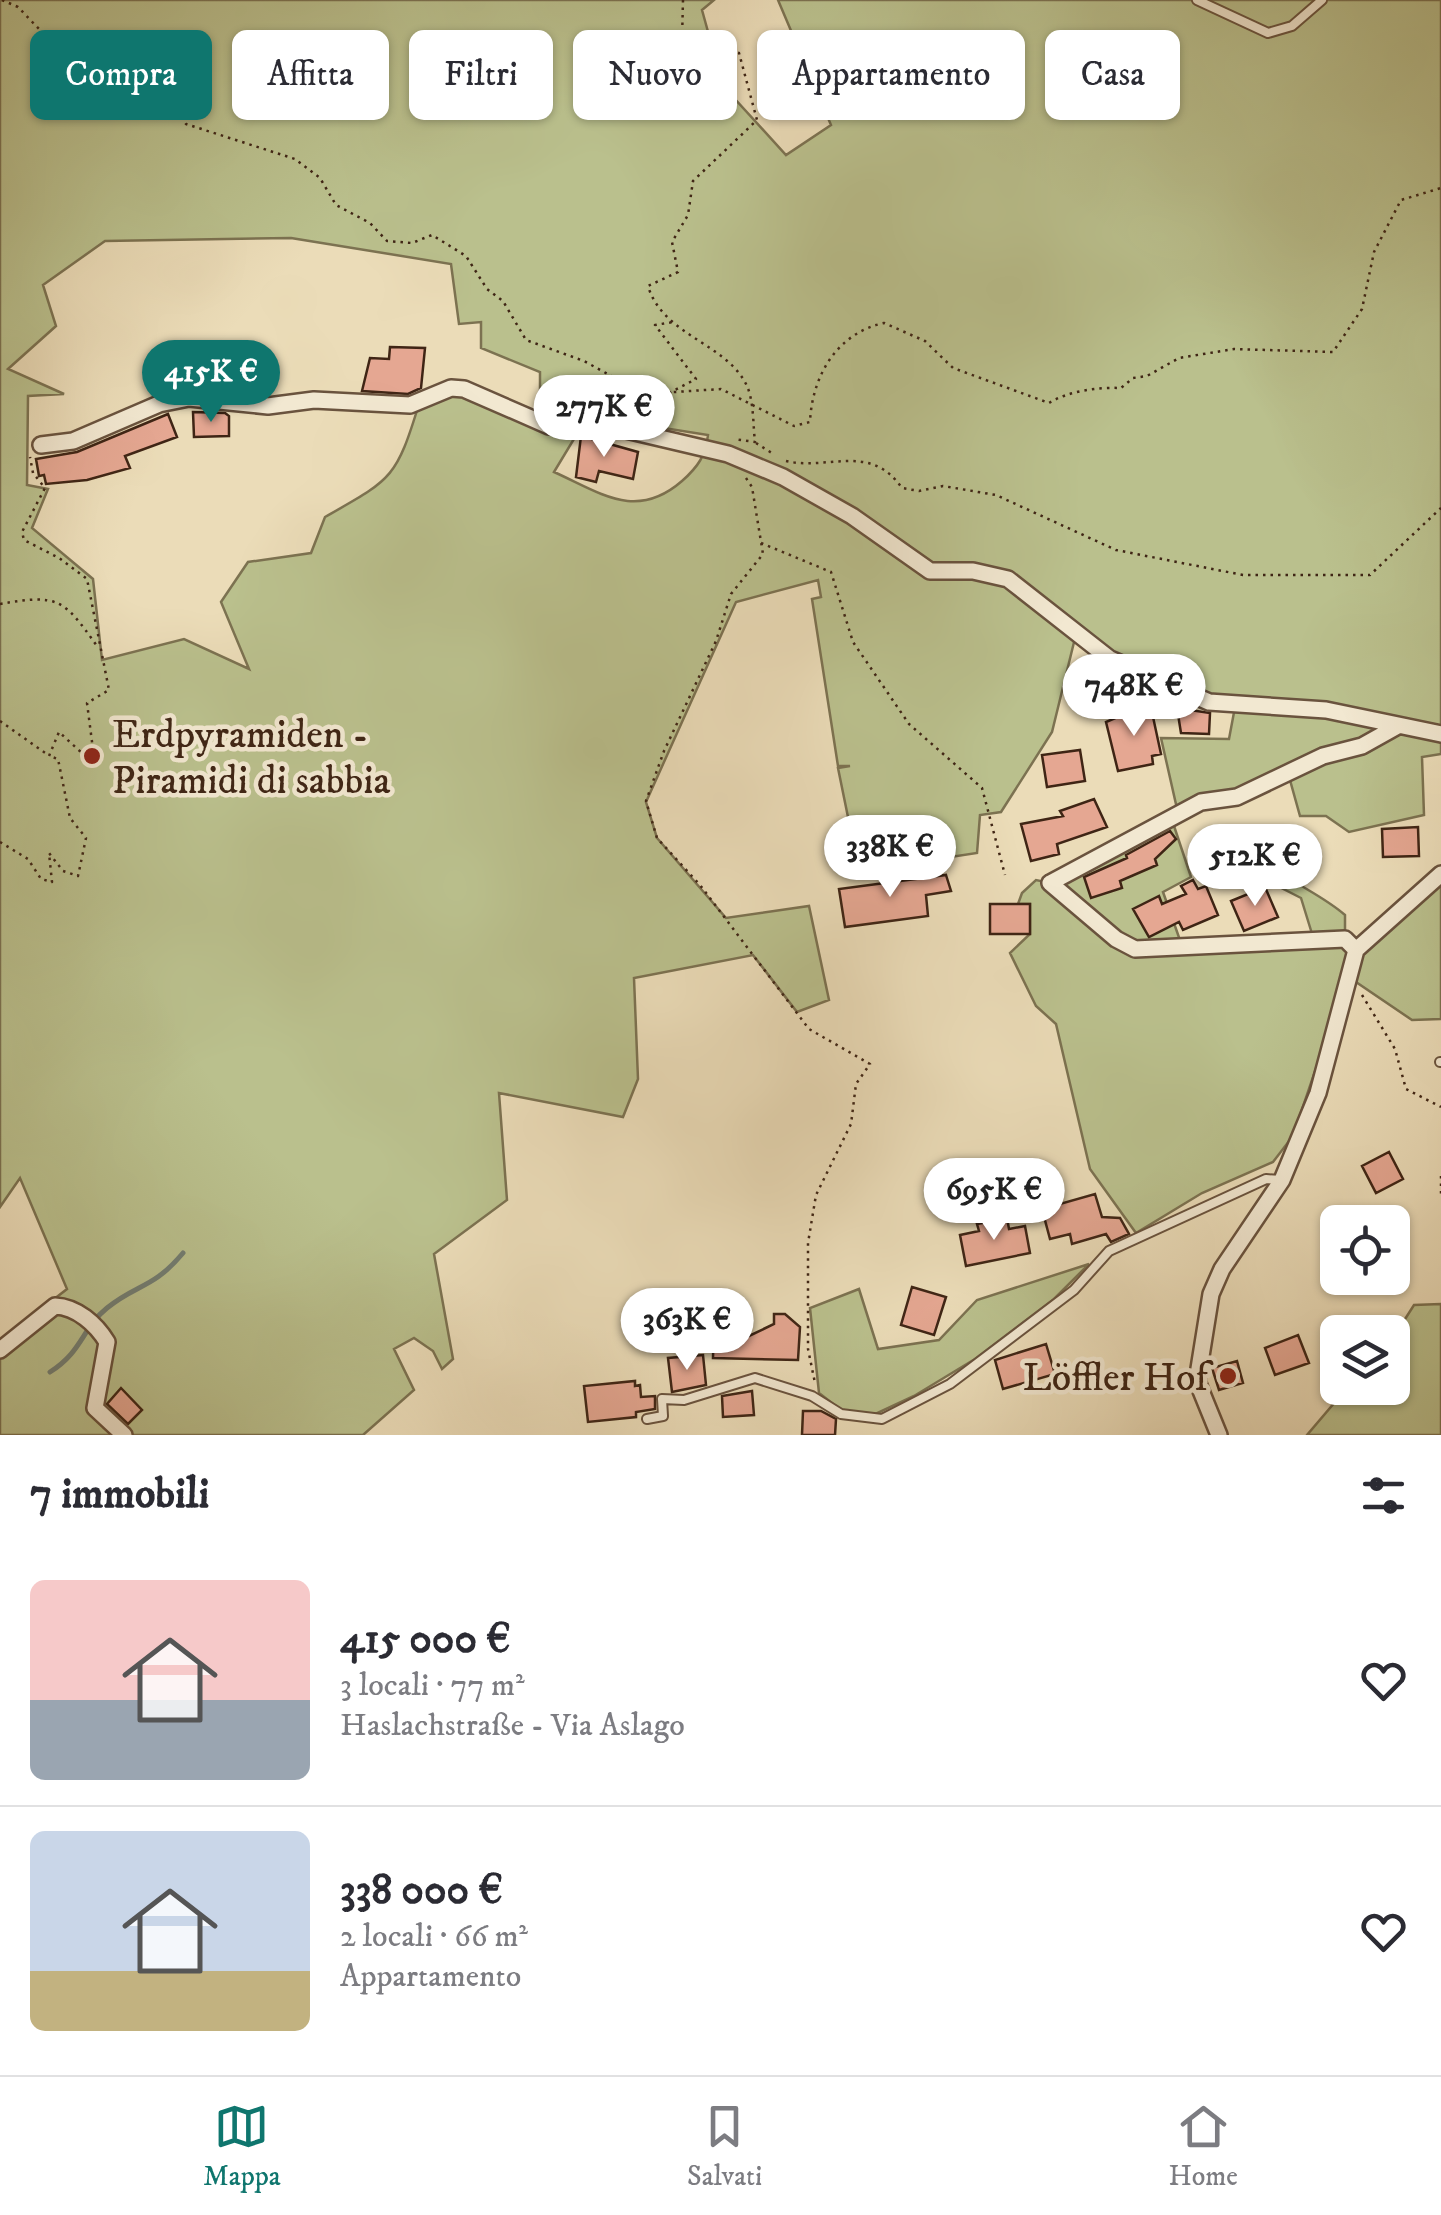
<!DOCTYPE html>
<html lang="it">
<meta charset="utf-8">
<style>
:root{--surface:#fff;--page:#f2f2f3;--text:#2b2b33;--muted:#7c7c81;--line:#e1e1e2;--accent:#0f766e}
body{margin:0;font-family:"IM FELL DW Pica",serif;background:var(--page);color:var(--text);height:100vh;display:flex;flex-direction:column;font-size:38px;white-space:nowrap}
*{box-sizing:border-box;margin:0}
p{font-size:32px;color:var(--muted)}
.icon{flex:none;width:55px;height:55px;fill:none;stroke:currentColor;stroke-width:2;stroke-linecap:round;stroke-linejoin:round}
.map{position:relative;height:1435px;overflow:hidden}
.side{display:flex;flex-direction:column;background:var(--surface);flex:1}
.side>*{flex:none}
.top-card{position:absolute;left:30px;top:30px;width:1382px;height:90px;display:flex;gap:20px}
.buttons{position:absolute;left:1320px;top:1205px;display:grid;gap:20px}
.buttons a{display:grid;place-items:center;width:90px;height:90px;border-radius:15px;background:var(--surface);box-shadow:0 2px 8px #0004;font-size:50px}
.price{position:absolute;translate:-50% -85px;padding:0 22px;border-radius:35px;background:#fff;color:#222;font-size:32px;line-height:65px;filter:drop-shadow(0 2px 5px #0008)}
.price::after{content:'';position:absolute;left:50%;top:60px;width:30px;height:22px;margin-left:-15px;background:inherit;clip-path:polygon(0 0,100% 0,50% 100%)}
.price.on{background:var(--accent);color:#fff}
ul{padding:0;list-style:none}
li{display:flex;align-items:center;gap:30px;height:250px;padding:0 30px}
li+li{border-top:2px solid var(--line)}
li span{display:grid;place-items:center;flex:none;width:280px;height:200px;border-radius:15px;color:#555}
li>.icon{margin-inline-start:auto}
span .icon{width:120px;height:120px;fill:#fffc;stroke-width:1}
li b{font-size:42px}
h2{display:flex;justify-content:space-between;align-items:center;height:120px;padding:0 30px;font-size:42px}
.chip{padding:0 35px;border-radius:15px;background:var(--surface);box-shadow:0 2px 8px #0004;font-size:35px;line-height:90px}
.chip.on{background:var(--accent);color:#fff}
.menu{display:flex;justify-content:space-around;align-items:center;height:140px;border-top:2px solid var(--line);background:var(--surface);font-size:28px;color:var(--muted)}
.menu a{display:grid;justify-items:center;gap:5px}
.menu .on{color:var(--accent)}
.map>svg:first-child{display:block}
.green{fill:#bac08d;stroke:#7c7251;stroke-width:2.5;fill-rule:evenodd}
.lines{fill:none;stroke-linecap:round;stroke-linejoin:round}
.stream{stroke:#747f74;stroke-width:5}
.building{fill:#e5a792;stroke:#3f2515;stroke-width:2.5}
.service-casing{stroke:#6a533e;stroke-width:12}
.minor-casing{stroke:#6a533e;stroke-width:20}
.path{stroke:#3f2515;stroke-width:2.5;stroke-dasharray:2.5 5;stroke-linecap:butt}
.service{stroke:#f2e8d1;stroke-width:8}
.minor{stroke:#f2e8d1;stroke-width:15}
.poi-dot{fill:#8f2418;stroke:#f2e8d1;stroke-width:4}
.labels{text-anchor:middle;stroke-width:9;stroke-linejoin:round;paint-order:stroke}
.poi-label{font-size:40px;fill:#3f2515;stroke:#f2e8d1;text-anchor:start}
</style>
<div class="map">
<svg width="1441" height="1435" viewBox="0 0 1441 1435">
<rect width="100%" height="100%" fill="#ebdcb8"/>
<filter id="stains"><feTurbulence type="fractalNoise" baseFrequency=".002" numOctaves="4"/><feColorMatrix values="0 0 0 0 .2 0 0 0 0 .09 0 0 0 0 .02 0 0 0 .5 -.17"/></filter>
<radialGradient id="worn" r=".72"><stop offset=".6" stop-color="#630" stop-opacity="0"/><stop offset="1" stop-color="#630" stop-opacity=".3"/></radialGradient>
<path class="green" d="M0 0H714L702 10 723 86 786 155 831 125 778 0H1441V754L1422 757 1424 815 1349 832 1326 816H1300L1288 773 1178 813 1161 738 1229 739 1235 707 1209 702 1076 634 1052 732 1001 812 980 815 977 853 859 871 838 768 850 766H838L812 599 821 597 818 580 736 602 646 802 657 838 726 918 809 906 829 1000 797 1012 753 955 634 978 638 1079 623 1117 499 1093 507 1200 434 1254 453 1359 442 1369 433 1351 414 1338 394 1349 414 1390 363 1435H0V1341L67 1289 20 1178 0 1207ZM291 238 451 264 459 324 481 322V348L540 372V395L582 415 708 435C706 455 698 467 682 481 636 521 601 493 554 472L580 429 452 390 419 404C396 479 392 479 325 517L311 553 248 562 221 602 249 669 184 639 102 660 93 579 32 528 48 489 27 485 28 396 64 394 8 369 56 326 43 285 105 241Z
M1171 817 1191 877 1163 892 1182 946 1313 937 1301 898 1256 875 1269 863C1292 884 1321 894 1345 915V938L1353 943 1441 874V1019L1412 1020 1350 978 1346 980 1293 1136 1273 1162 1202 1193 1136 1233 1090 1169 1056 1024 1036 1006 1010 953 1030 934V904H1018L1022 893 1036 880 1050 883Z
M1089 1264 1054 1299 975 1359 914 1396 869 1417 841 1410 819 1393 810 1308 859 1289 878 1349 939 1340 977 1300Z
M1441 1304V1435H1307L1347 1388H1392L1393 1338 1414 1305Z"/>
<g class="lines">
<path class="stream" d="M50 1372C83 1351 82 1328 107 1308 136 1284 153 1289 183 1253"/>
</g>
<path class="building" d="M390 347 425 348 421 388 408 394 362 391 370 358 389 359Z
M193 412 225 413 229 416V436L194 437Z
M168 414 177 437 125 456 130 468 87 480 46 484 44 475 39 476 36 459 77 452Z
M581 436 638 452 633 479 599 471 596 482 576 477Z
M1150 703 1161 754 1152 756 1153 764 1118 771 1106 722Z
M1177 708 1210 713 1209 734 1181 733Z
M1080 750 1085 781 1047 787 1042 755Z
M1094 799 1107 827 1057 844 1059 854 1031 861 1021 824 1063 816 1060 811Z
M1418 827 1419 856 1383 857 1382 829Z
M1170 831 1176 839 1155 859 1157 865 1120 881 1122 888 1091 898 1084 877 1127 858 1126 855Z
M946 875 951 891 926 895 928 916 845 927 839 889Z
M1193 880 1198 889 1206 886 1218 915 1183 930 1179 922 1149 937 1133 909 1159 896 1162 904 1186 894 1181 886Z
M1265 887 1278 917 1244 931 1231 901Z
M990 904H1030V934H990Z
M1389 1152 1403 1179 1376 1193 1362 1166Z
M1095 1194 1102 1217 1120 1218 1129 1234 1111 1242 1106 1234 1072 1244 1070 1234 1050 1239 1042 1209Z
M1007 1218 1009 1229 1025 1226 1030 1253 966 1266 960 1235 979 1231 977 1224Z
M912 1287 946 1297 934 1335 901 1325Z
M774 1314H785L800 1327 798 1360 713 1358 714 1319 749 1320V1336L774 1324Z
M1298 1335 1309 1363 1275 1375 1265 1348Z
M1046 1344 1055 1374 1003 1389 995 1360Z
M703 1355 706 1385 672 1392 668 1358Z
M1237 1361 1243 1383 1219 1390 1212 1368Z
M635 1381V1386L640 1385 641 1397 655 1396V1409L636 1412V1417L588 1422 584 1386Z
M121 1388 142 1410 128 1424 107 1404Z
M752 1391 754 1415 723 1417 722 1396Z
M803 1411H821L836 1419 835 1435H802Z"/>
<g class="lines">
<g class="service-casing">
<path id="service" d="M1197 0 1268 33 1292 26 1322 0
M1440 1062H1441
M647 1419 663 1416 662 1399 684 1400 755 1378 812 1396 841 1414 882 1419 950 1384 1074 1290 1109 1251 1266 1179 1281 1180"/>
</g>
<g class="minor-casing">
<path id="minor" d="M41 445 73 441 159 404 189 398 268 406 314 400 410 405 451 388 464 389 549 426 592 422 728 454 783 477 852 516 930 571H973L1008 579 1110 659 1209 702 1326 710 1441 734
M1050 883 1201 802 1237 797 1323 756 1362 746 1396 727
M1050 883 1116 939 1135 949 1345 939 1356 950
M0 1350 55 1306C77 1307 96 1324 107 1342L95 1408 124 1435
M1219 1435 1197 1381 1211 1294 1222 1269 1282 1180 1318 1093 1356 950 1441 874"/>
</g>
<path class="path" d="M2 0 18 7 60 51 170 104 186 124 295 159 320 178 336 205 370 223 387 241 412 243 432 235 466 256 487 289 503 301 526 340 584 361 644 394 721 389 794 426 810 422C812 376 837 333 884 323L925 341 953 368 1049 403C1068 391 1098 387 1121 388L1133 378 1147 376 1179 358 1234 349 1333 352 1362 309 1374 252 1401 200 1441 188
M683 0 682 40 739 53 757 120 693 181 688 215 672 242 678 272 648 286C663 336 727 343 747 386 754 402 753 426 755 442L734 439
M669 393 696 379 655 325 673 322
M601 407 635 392
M756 443 775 455
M786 461C828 471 870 442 902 488L919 491 943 486 996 495 1116 550 1243 575H1370L1441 508
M746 478 752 487 763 554 731 594 716 641 664 751 646 801 657 838 700 885 809 1029 870 1064 856 1084 851 1124 816 1195 808 1243V1349L815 1383
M761 543 831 572 853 642 909 724 982 788 1005 875
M0 604C58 594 63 598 97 646
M0 721 48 755
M0 842 28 859 41 879 52 882 49 853 63 871 78 876 86 838 70 818 58 759 49 756 59 732 95 765 87 703 109 690 87 579 59 558 24 540 22 532 45 488 33 473 30 457
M1362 995 1395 1049 1406 1089 1441 1107
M1441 1176V1194"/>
<use href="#service" class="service"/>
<use href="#minor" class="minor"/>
</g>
<g class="poi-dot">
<circle cx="92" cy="756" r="10"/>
<circle cx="1228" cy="1376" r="10"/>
</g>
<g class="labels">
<g class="poi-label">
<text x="112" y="747">Erdpyramiden -<tspan x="112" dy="46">Piramidi di sabbia</tspan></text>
<text x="1208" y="1390" text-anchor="end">Löffler Hof</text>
</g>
</g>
<rect width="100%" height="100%" filter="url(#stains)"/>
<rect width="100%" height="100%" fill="url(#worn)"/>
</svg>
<div class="buttons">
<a><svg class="icon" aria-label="locate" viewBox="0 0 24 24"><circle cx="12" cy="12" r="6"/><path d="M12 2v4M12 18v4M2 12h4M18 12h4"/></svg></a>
<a><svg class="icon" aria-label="layers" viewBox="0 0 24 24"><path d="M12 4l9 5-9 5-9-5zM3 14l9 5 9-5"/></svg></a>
</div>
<b class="price on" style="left:211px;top:425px">415K €</b>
<b class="price" style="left:604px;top:460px">277K €</b>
<b class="price" style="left:1134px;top:739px">748K €</b>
<b class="price" style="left:890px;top:900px">338K €</b>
<b class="price" style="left:1255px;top:909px">512K €</b>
<b class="price" style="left:994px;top:1243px">695K €</b>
<b class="price" style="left:687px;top:1373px">363K €</b>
<div class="top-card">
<a class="chip on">Compra</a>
<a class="chip">Affitta</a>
<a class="chip">Filtri</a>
<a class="chip">Nuovo</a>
<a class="chip">Appartamento</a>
<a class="chip">Casa</a>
</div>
</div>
<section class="side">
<h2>7 immobili<svg class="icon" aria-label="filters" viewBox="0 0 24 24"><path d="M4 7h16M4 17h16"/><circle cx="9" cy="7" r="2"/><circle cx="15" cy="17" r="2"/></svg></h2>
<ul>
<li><span style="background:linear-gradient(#f6c9c9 60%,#9aa5b1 0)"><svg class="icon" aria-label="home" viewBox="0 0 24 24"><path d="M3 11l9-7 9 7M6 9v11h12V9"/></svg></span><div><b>415 000 €</b><p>3 locali · 77 m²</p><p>Haslachstraße - Via Aslago</p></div><svg class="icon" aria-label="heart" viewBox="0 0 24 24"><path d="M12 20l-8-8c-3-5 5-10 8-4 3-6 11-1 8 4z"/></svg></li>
<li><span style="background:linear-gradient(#c9d6e8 70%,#c2b280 0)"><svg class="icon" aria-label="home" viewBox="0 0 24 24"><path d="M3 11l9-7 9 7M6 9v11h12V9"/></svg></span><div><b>338 000 €</b><p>2 locali · 66 m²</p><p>Appartamento</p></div><svg class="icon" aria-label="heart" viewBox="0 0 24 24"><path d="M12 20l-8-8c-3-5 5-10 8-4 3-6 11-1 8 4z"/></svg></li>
</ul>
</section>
<nav class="menu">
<a class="on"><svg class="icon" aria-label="map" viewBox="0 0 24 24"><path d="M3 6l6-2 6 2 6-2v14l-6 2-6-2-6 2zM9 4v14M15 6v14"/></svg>Mappa</a>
<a><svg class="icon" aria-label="saved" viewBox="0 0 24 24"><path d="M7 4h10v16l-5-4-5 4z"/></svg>Salvati</a>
<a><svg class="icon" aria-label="home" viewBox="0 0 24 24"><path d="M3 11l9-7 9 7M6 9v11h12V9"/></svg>Home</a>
</nav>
